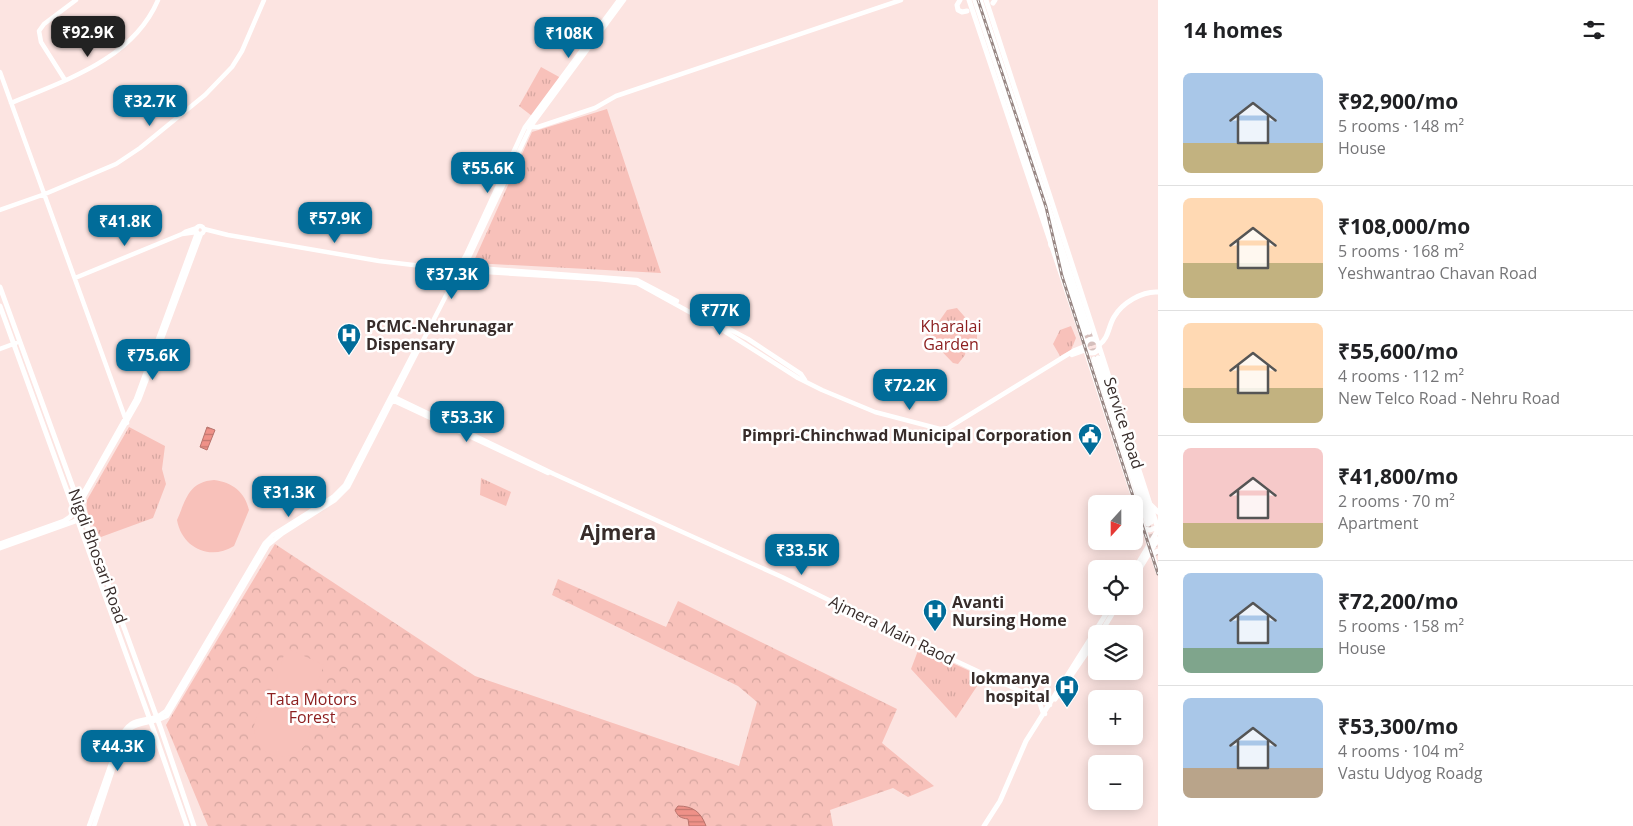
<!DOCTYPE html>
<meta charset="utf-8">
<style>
:root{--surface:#fff;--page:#f2f2f2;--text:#202124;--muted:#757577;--line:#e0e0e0;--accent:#016c99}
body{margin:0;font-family:"Open Sans",sans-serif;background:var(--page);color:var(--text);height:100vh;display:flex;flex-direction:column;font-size:19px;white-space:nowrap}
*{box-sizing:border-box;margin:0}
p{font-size:16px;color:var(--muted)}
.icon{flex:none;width:28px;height:28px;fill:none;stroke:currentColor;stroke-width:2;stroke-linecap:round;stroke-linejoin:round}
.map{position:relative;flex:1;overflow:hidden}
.side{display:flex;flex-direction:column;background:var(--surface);width:475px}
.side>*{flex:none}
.needle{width:32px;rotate:201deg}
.fabs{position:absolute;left:1088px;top:495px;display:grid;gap:10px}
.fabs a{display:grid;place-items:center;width:55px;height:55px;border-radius:8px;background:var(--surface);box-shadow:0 2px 12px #0003;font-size:25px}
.price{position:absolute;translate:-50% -42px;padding:0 11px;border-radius:10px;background:var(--accent);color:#fff;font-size:16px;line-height:32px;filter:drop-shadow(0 1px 2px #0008)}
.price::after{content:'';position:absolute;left:50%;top:30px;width:15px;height:11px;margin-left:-8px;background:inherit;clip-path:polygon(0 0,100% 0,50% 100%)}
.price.selected{background:#222;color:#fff}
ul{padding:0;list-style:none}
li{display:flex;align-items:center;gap:15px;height:125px;padding:0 25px}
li+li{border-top:1px solid var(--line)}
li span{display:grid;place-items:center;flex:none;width:140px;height:100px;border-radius:8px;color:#555}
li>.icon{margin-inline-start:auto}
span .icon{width:60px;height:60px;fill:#fffc;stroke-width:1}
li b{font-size:21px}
h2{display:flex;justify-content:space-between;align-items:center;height:60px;padding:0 25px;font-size:21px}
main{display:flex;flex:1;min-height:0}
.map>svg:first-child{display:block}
.forest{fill:url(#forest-crowns)}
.park{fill:url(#park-tufts)}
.pitch{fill:#f8c1ba}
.water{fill:url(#water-rules);stroke:#b8736c}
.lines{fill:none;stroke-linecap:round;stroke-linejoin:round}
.trunk-tunnel{stroke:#d5bfbc;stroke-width:5.5;stroke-dasharray:5.5 3;stroke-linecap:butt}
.tertiary{stroke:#fff;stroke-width:4.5}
.secondary{stroke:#fff;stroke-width:5}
.primary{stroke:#fff;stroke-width:5}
.trunk{stroke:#fff;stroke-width:5.5}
.rail-casing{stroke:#998885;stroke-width:3}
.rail{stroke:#fff;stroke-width:1;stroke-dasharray:4;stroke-linecap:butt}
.labels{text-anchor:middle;stroke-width:5;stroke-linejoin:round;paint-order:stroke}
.poi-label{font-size:16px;font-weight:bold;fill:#372c2a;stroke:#fff;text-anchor:start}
.park-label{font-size:16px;fill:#8d2020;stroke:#fff}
.street-label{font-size:16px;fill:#372c2a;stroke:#fff}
.district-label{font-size:21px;font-weight:bold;fill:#372c2a;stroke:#fff}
</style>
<main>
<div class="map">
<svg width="1158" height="826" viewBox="0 0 1158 826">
<defs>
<pattern id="forest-crowns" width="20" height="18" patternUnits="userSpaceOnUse" patternTransform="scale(1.25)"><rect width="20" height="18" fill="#f8c1ba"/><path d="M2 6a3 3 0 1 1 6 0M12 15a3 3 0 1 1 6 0" fill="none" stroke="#d5a6a0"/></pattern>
<pattern id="park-tufts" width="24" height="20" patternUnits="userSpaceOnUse" patternTransform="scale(1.25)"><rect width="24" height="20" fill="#f8c1ba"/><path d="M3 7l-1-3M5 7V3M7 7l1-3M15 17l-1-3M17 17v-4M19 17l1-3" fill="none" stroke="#d5a6a0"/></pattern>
<pattern id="water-rules" width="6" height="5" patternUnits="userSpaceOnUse" patternTransform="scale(1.25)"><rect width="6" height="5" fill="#ef9188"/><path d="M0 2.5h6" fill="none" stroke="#c2776f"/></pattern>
</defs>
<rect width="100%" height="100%" fill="#fce4e1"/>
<path class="forest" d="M275 544 475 676 739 766 757 702 738 686 552 595 558 579 666 627 678 601 897 709 882 743 934 786 908 797 893 788 830 810 833 826H208L166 725Z"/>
<path class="park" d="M541 67 561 78 532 116 519 106Z
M607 109 661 273 473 263 532 132Z
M957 308 977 331V339L979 341 966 347 965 355 958 364 953 363 926 335 940 320 947 310Z
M1071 326 1076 338 1071 350 1060 356 1053 344 1060 330Z
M129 427 165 446 162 469 166 484 153 518 101 537C93 527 85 513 87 500Z
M481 478 511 492 506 506 480 495Z
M919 648 983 677 956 718 911 669Z"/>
<path class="pitch" d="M214 480C232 482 245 492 249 510L234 546C210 561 182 548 177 520 186 500 188 482 214 480Z
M286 648 324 665 310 704 273 691Z
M254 729a28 28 0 1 1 56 0a28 28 0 1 1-56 0Z"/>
<path class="water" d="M207 427 215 430 207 450 200 447Z
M678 806C693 806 701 812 706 826H689L688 819C681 818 678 817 675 810Z"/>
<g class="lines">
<path class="trunk-tunnel" d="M1089 332 1098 358
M1085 333 1094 359
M1148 526 1158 557"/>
<path class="tertiary" d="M0 72 127 423
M65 80 41 42 39 31 44 24 76 0
M11 103C66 80 133 59 158 0
M527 127H538L595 108 616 96 901 0
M0 210 45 194 116 164 140 148 205 95 232 67 242 51 264 0
M196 230a4 4 0 1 1 8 0a4 4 0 1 1-8 0Z
M204 229 228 235 379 261 422 266 455 267
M182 234 197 232
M463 267 637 280 677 301
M453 268 470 271 598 279 637 283 724 331 798 378 822 390 875 412 940 429 948 428 1075 350 1085 346
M75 278 182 234 185 232 197 228
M452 278 466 255 525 127 619 0
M697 312 748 339 801 374 805 380
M0 349 16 343
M1072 355 1086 350
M394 397 554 474 782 577 894 632 1050 705
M392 400 437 421
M456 430 548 473
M70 500 81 495 85 490 136 399 197 233
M79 505 139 400 201 234
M1039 701 1043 713 1045 714
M89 826 119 741C132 710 147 727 166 711L265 543 273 535 333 497 345 485 416 348
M94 826 113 769 128 730C139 720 155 724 167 716L268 545 283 533 335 500 348 487 454 280 469 257 531 126 624 0"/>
<path class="secondary" d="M1099 345C1109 338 1108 327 1114 317 1122 303 1142 291 1158 292
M0 544 64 521 70 517 79 505
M0 548 84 518"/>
<path class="primary" d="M960 0 957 5 958 10 962 12 967 11
M969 0 1085 345
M986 0 1097 341
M993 3 995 0
M0 287 161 729 194 826
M0 306 154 731 187 826
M1085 346a7 7 0 1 1 14 0a7 7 0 1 1-14 0Z
M1099 346 1158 529
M1086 351 1158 572
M1151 505 1158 512
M1144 529 1150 530 1158 527
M1153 556 1154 553 1158 551
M1134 570 1158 530
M1134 578 1158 539
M1100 634 1117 606
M1055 699 1096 639
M984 826 1000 801 1026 741 1111 606"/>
<path class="trunk" d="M975 0 1085 333
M980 0 1089 332
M1050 233 1051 245
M1098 358 1151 522
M1094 359 1148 524"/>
<g class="rail-casing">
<path id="rail" d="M978 0 1046 207 1062 276 1158 574"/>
</g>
<use href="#rail" class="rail"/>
</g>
<defs>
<g id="hospital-pin" transform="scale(1.25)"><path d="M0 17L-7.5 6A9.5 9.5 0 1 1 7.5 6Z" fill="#016c99" stroke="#fff"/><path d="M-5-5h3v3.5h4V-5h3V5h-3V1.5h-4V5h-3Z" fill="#fff"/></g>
<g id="civic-pin" transform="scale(1.25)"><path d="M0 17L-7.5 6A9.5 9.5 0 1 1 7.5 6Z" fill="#016c99" stroke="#fff"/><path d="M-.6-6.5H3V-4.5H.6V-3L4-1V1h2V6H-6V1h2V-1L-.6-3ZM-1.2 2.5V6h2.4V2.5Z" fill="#fff"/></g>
</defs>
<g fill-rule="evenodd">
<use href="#hospital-pin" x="349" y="335"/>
<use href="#civic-pin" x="1090" y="435"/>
<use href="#hospital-pin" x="935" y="611"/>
<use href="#hospital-pin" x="1067" y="687"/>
</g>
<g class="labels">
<g class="poi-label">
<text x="366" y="332">PCMC-Nehrunagar<tspan x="366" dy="18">Dispensary</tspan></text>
<text x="1072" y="441" text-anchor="end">Pimpri-Chinchwad Municipal Corporation</text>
<text x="952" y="608">Avanti<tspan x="952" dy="18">Nursing Home</tspan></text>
<text x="1050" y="684" text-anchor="end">lokmanya<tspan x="1050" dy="18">hospital</tspan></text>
</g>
<g class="park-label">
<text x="951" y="332">Kharalai<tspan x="951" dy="18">Garden</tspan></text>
<text x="312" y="705">Tata Motors<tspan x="312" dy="18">Forest</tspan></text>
</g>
<g class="street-label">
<text transform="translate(1124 423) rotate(72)" y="6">Service Road</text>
<text transform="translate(98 556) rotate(70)" y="6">Nigdi Bhosari Road</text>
<text transform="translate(892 630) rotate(26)" y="6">Ajmera Main Raod</text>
</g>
<g class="district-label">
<text x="618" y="540">Ajmera</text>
</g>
</g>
</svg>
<div class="fabs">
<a><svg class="needle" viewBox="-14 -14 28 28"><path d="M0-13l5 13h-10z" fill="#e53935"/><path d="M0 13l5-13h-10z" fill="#757577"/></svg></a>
<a><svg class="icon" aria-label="locate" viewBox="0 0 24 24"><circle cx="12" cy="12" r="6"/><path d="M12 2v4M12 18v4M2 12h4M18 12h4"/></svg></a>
<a><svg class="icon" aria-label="layers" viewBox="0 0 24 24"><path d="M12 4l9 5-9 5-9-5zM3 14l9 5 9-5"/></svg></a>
<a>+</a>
<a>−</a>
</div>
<b class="price selected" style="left:88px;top:58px">₹92.9K</b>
<b class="price" style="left:569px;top:59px">₹108K</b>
<b class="price" style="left:150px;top:127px">₹32.7K</b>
<b class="price" style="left:488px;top:194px">₹55.6K</b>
<b class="price" style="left:335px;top:244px">₹57.9K</b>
<b class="price" style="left:125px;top:247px">₹41.8K</b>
<b class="price" style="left:452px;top:300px">₹37.3K</b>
<b class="price" style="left:720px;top:336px">₹77K</b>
<b class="price" style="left:153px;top:381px">₹75.6K</b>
<b class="price" style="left:910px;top:411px">₹72.2K</b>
<b class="price" style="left:467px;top:443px">₹53.3K</b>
<b class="price" style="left:289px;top:518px">₹31.3K</b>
<b class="price" style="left:802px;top:576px">₹33.5K</b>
<b class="price" style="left:118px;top:772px">₹44.3K</b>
</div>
<section class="side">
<h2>14 homes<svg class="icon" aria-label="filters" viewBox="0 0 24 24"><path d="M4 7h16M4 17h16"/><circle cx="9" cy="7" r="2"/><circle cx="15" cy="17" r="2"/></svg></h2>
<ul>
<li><span style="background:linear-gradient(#a9c7e8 70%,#c2b280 0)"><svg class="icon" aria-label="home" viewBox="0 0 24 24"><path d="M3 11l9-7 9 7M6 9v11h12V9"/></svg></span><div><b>₹92,900/mo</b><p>5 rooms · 148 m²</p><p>House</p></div></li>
<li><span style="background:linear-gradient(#ffd9b3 65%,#c2b280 0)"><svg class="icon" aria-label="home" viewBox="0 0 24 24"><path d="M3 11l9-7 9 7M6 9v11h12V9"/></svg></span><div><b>₹108,000/mo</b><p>5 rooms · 168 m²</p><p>Yeshwantrao Chavan Road</p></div></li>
<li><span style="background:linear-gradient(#ffd9b3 65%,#c2b280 0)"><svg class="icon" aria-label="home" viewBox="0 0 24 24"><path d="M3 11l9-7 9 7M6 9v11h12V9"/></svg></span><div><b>₹55,600/mo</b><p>4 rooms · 112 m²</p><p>New Telco Road - Nehru Road</p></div></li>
<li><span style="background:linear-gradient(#f6c9c9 75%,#c2b280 0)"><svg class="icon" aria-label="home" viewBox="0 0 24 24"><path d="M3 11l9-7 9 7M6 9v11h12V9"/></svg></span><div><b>₹41,800/mo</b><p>2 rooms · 70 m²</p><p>Apartment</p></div></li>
<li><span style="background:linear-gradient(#a9c7e8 75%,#7fa58c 0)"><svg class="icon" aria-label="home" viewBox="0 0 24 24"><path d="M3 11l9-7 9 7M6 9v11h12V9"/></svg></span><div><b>₹72,200/mo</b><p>5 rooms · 158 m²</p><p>House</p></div></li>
<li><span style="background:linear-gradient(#a9c7e8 70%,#b9a48a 0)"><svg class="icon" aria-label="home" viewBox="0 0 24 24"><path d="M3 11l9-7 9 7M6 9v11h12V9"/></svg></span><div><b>₹53,300/mo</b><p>4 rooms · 104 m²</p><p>Vastu Udyog Roadg</p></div></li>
</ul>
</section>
</main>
